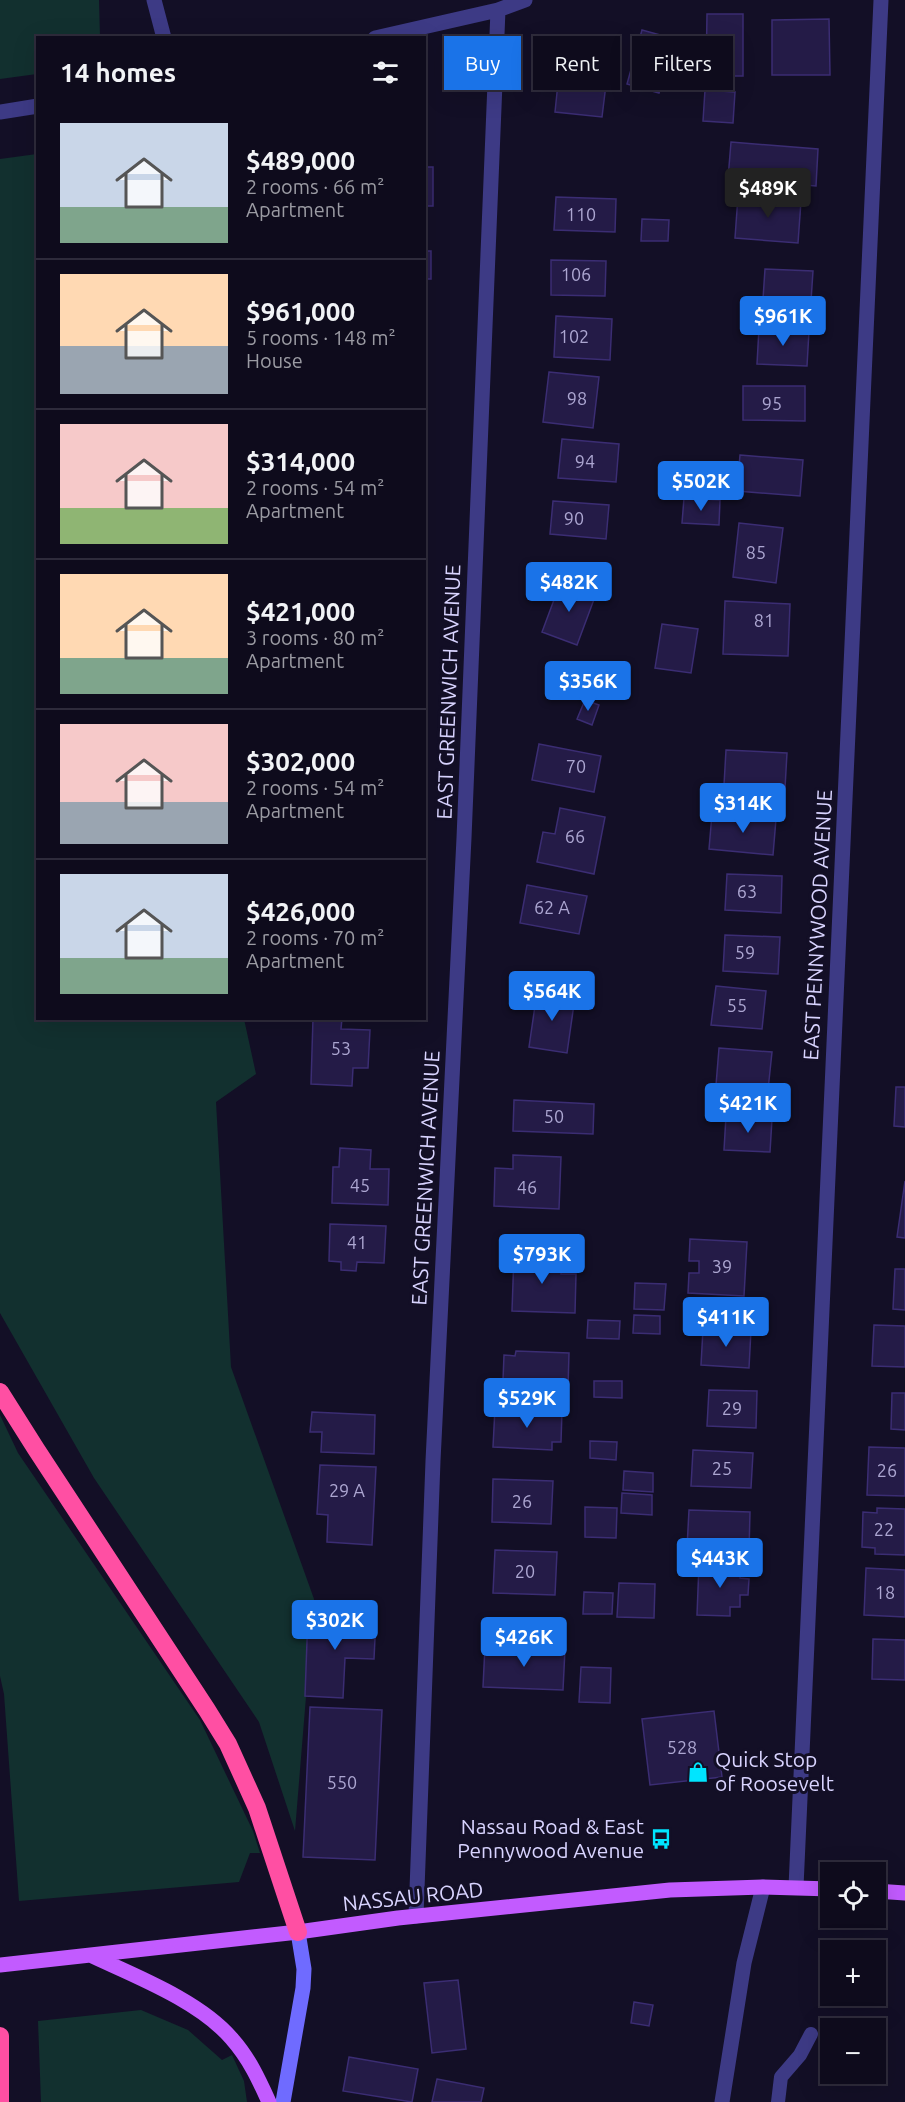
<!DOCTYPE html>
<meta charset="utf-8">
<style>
:root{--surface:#0e0b1c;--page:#171425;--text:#f1f3f6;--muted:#9b9ba3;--line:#2e2b3b;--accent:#1a73e8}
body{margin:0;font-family:Ubuntu,sans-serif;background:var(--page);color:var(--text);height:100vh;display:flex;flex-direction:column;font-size:22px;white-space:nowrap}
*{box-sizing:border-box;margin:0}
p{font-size:20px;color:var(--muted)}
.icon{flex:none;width:33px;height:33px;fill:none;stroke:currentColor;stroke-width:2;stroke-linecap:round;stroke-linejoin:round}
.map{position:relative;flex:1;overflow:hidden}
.panel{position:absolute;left:36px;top:36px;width:390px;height:984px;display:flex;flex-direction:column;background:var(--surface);border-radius:0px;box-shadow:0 6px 24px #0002,0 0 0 2px var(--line)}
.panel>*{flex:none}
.banner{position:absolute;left:444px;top:36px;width:370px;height:54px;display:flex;gap:12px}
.fabs{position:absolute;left:820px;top:1862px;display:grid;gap:12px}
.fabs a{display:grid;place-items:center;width:66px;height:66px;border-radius:0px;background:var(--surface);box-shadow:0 6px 24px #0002,0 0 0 2px var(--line);font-size:30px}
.price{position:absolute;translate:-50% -51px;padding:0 14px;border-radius:6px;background:var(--accent);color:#fff;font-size:20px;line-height:39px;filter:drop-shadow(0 2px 3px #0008)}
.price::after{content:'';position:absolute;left:50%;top:36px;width:18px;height:14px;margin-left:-9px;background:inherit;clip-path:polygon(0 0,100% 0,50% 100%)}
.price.active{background:#222;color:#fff}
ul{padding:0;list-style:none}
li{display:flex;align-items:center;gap:18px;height:150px;padding:0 24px}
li+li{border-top:2px solid var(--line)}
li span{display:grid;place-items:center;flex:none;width:168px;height:120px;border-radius:0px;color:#555}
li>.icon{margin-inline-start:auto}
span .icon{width:72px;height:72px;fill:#fffc;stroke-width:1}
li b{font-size:26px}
h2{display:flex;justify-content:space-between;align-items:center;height:72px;padding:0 24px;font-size:26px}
.pill{padding:0 21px;border-radius:0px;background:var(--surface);box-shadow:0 6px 24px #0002,0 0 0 2px var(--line);font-size:21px;line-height:54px}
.pill.active{background:var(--accent);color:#fff}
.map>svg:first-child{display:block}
.green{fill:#12302f}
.building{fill:#241b47;stroke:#3b2d73;stroke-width:1.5}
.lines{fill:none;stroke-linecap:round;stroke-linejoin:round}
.service{stroke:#3d3a85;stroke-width:14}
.minor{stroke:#3d3a85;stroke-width:15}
.secondary{stroke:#6f6bff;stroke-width:15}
.primary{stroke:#c25bff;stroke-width:15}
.motorway{stroke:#ff4fa3;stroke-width:18}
.labels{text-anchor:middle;stroke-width:6;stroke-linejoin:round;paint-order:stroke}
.number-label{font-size:18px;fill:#aca6d1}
.street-label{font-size:21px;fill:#d9d4ff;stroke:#130f26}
.poi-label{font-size:21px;fill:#d9d4ff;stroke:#130f26;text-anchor:start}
</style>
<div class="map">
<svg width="905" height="2102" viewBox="0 0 905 2102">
<rect width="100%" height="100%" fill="#130f26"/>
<path class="green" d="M0 0H99L100 37 38 38 37 74 0 79Z
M37 154 38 1018 244 1019 256 1074 216 1102 231 1367 314 1599 295 1831 259 1722 94 1478 0 1313V159Z
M0 1415 18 1453 200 1720 253 1831 260 1853H250L239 1882 19 1901 4 1694 0 1676Z
M141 2010 188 2030 222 2060 232 2055 244 2081 247 2102H41L38 2021Z"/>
<path class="building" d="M707 14H743V76H706Z
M829 19 830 75H772V20Z
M642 30 675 39 659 93 627 84Z
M561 54 609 60 602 117 555 112Z
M705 90 735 92 733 123 703 121Z
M731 142 818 149 816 186 728 179Z
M424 167H433V206H424Z
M738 196 801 201 798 243 735 238Z
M556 197 616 199 615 232 554 230Z
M642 219 669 220 668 241H641Z
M424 251H431V279H424Z
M551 260 606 261 605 296 551 295Z
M765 269 813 271 811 301 763 299Z
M556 316 612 319 610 360 554 357Z
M759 328 809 331 807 366 757 364Z
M549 372 599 377 593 428 543 422Z
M743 386H805V421L743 420Z
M562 439 619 444 616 482 558 478Z
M740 455 803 460 800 496 737 491Z
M684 498 720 500 719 525 682 523Z
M553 501 609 505 606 539 550 534Z
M739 523 783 528 776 583 733 577Z
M561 581 596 594 577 645 542 632Z
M725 601 790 604 788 656 723 654Z
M662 624 698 629 691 673 655 668Z
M585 700 599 705 592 725 577 719Z
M539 744 601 756 594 792 532 780Z
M726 750 787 753 785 788 724 785Z
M560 808 605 817 594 874 537 862 543 832 555 834Z
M712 814 776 819 773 855 709 849Z
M727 874 782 876 781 913 725 910Z
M527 885 587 896 579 934 520 923Z
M725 935 780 937 778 974 723 971Z
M716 986 766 991 762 1029 711 1025Z
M537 992 575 997 567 1053 529 1047Z
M313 1018H342L341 1029 370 1030 368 1068H353L352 1086 311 1084Z
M719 1048 772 1052 768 1090 716 1085Z
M896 1087H905V1127L894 1126Z
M514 1100 594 1104 593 1134 513 1131Z
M726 1116 772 1119 770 1152 724 1150Z
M340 1148 371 1150 370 1169H389L388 1205 332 1203 333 1167H339Z
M513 1155 561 1157 559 1209 494 1206 495 1168 513 1169Z
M905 1181V1238L897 1237Z
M330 1224 386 1226 384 1263 357 1262 356 1271 341 1270V1262L329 1261Z
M690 1239 747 1242 744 1296 688 1293 689 1273H699V1261H689Z
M514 1254 562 1257 561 1274H576L575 1313 512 1311Z
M895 1269H905V1310L893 1309Z
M635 1283 666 1284 664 1310 634 1309Z
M634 1315 660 1316V1334L633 1333Z
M588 1320 620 1321 619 1339 587 1338Z
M874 1325 905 1326V1367L872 1366Z
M703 1329 751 1330 749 1368 701 1365Z
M516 1351 569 1353 568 1388 514 1386V1380H503L504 1355 515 1356Z
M594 1381H622V1398L594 1397Z
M709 1390 757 1391 756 1428 707 1426Z
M892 1393H905V1430L891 1429Z
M495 1408 562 1411 561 1442H552V1450L493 1447Z
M312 1412 375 1415 374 1454 321 1452 322 1432H310Z
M590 1441 617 1442 616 1460 590 1458Z
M869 1447 905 1448V1496L867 1495Z
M693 1450 753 1453 751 1488 691 1486Z
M320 1465 376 1467 372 1545 327 1542 328 1515 317 1514Z
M624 1471 653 1473V1492L623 1490Z
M493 1479 553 1481 551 1524 492 1522Z
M622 1493 652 1495V1515L621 1513Z
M585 1507 617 1508 616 1538 585 1537Z
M877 1508 905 1509V1555L875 1554V1548L862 1547 863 1512 877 1513Z
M689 1510 750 1512 749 1551 687 1548Z
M495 1550 557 1552 555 1595 493 1593Z
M699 1564 741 1566 740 1578 749 1579 748 1595H740V1607H730V1616L697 1615Z
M866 1568 905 1570V1617L864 1615Z
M619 1583 655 1584 654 1618 617 1617Z
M584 1592 613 1593 612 1614H583Z
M308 1614 376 1617 374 1659 345 1658 343 1698 305 1696Z
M873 1639 905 1640V1680L872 1679Z
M485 1646 565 1649 563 1690 483 1687Z
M581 1667 611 1668 610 1703 579 1702Z
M310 1707 382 1710 375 1860 303 1857Z
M714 1711 722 1777 650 1785 642 1719Z
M458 1980 466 2049 432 2053 424 1983Z
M634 2002 653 2005 649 2026 631 2023Z
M349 2057 418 2069 412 2102 343 2091Z
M437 2079 484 2088 481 2102H432Z"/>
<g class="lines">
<path class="service" d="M778 2102 781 2077 800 2055 811 2034"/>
<path class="minor" d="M154 0 164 38
M375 38 498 10 525 0
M0 112 38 106
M796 1887 881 0
M416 1916 433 1461 464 838 498 10
M722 2102 744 1963 763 1887"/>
<path class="secondary" d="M283 2102 303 1988 304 1969 298 1932"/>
<path class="primary" d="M876 1891 905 1893
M90 1955C135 1976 200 2001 232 2039 249 2058 259 2080 269 2102
M0 1965 298 1932 398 1918 670 1890 763 1887 831 1889"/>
<path class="motorway" d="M0 1392 36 1449 207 1710 228 1744 257 1808 298 1932
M0 2036V2102"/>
</g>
<defs>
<g id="shop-bare" transform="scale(1.62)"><path d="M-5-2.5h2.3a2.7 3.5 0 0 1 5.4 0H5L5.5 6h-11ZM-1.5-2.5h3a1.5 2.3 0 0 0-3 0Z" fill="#00e5ff" stroke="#130f26" stroke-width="2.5" paint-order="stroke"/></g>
<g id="bus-bare" transform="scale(1.62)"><path d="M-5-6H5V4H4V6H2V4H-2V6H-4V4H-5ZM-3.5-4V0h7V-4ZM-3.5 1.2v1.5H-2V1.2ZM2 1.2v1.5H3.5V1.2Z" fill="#00e5ff" stroke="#130f26" stroke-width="2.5" paint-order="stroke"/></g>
</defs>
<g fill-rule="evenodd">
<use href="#shop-bare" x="698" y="1772"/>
<use href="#bus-bare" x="661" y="1839"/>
</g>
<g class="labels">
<g class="number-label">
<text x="581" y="221">110</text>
<text x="576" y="281">106</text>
<text x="574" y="343">102</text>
<text x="577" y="405">98</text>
<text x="772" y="410">95</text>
<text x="585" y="468">94</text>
<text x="574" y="525">90</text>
<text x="756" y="559">85</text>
<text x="764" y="627">81</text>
<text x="576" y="773">70</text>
<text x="575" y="843">66</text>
<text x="747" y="898">63</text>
<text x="552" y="914">62 A</text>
<text x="745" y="959">59</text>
<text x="737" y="1012">55</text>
<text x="341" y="1055">53</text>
<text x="554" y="1123">50</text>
<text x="360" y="1192">45</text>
<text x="527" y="1194">46</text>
<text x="357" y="1249">41</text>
<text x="722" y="1273">39</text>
<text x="732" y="1415">29</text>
<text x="722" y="1475">25</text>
<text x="887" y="1477">26</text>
<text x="347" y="1497">29 A</text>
<text x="522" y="1508">26</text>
<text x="884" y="1536">22</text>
<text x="525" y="1578">20</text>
<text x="885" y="1599">18</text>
<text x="682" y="1754">528</text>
<text x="342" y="1789">550</text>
</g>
<g class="street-label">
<text transform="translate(449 692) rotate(-88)" y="7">EAST GREENWICH AVENUE</text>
<text transform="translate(818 925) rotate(-87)" y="7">EAST PENNYWOOD AVENUE</text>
<text transform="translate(426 1178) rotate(-87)" y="7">EAST GREENWICH AVENUE</text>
<text transform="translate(413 1897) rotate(-6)" y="7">NASSAU ROAD</text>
</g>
<g class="poi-label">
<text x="715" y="1767">Quick Stop<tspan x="715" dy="24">of Roosevelt</tspan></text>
<text x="644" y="1834" text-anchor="end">Nassau Road &amp; East<tspan x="644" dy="24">Pennywood Avenue</tspan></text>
</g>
</g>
</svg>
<div class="fabs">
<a><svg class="icon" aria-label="locate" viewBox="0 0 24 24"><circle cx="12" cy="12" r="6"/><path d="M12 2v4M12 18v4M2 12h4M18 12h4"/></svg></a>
<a>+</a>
<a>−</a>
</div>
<b class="price active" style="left:768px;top:219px">$489K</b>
<b class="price" style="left:783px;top:347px">$961K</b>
<b class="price" style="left:701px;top:512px">$502K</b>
<b class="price" style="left:569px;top:613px">$482K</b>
<b class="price" style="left:588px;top:712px">$356K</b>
<b class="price" style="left:743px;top:834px">$314K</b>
<b class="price" style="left:552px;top:1022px">$564K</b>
<b class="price" style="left:748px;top:1134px">$421K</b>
<b class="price" style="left:542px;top:1285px">$793K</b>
<b class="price" style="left:726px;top:1348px">$411K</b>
<b class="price" style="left:527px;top:1429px">$529K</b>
<b class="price" style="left:720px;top:1589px">$443K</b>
<b class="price" style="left:335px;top:1651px">$302K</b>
<b class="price" style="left:524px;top:1668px">$426K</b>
<div class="banner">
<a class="pill active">Buy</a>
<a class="pill">Rent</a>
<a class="pill">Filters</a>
</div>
<section class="panel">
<h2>14 homes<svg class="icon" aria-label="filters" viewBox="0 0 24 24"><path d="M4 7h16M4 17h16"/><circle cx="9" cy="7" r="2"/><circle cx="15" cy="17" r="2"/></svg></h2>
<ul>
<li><span style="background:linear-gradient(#c9d6e8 70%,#7fa58c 0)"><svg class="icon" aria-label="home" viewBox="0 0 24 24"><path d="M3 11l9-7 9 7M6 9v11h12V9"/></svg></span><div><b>$489,000</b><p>2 rooms · 66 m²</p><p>Apartment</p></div></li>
<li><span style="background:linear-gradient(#ffd9b3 60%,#9aa5b1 0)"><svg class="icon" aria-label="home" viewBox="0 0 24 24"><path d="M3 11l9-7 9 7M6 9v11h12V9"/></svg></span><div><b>$961,000</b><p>5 rooms · 148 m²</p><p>House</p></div></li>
<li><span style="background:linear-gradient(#f6c9c9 70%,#8fb573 0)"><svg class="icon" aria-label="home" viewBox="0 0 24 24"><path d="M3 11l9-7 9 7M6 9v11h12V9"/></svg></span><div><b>$314,000</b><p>2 rooms · 54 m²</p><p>Apartment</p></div></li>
<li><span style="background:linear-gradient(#ffd9b3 70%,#7fa58c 0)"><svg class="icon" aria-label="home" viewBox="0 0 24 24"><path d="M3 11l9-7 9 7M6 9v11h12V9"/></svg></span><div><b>$421,000</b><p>3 rooms · 80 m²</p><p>Apartment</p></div></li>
<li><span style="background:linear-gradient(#f6c9c9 65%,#9aa5b1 0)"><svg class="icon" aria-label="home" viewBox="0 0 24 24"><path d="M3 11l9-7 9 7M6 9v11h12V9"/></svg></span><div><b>$302,000</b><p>2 rooms · 54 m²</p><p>Apartment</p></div></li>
<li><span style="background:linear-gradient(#c9d6e8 70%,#7fa58c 0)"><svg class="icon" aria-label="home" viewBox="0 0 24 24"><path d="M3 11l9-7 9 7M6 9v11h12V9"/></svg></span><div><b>$426,000</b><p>2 rooms · 70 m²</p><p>Apartment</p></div></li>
</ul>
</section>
</div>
